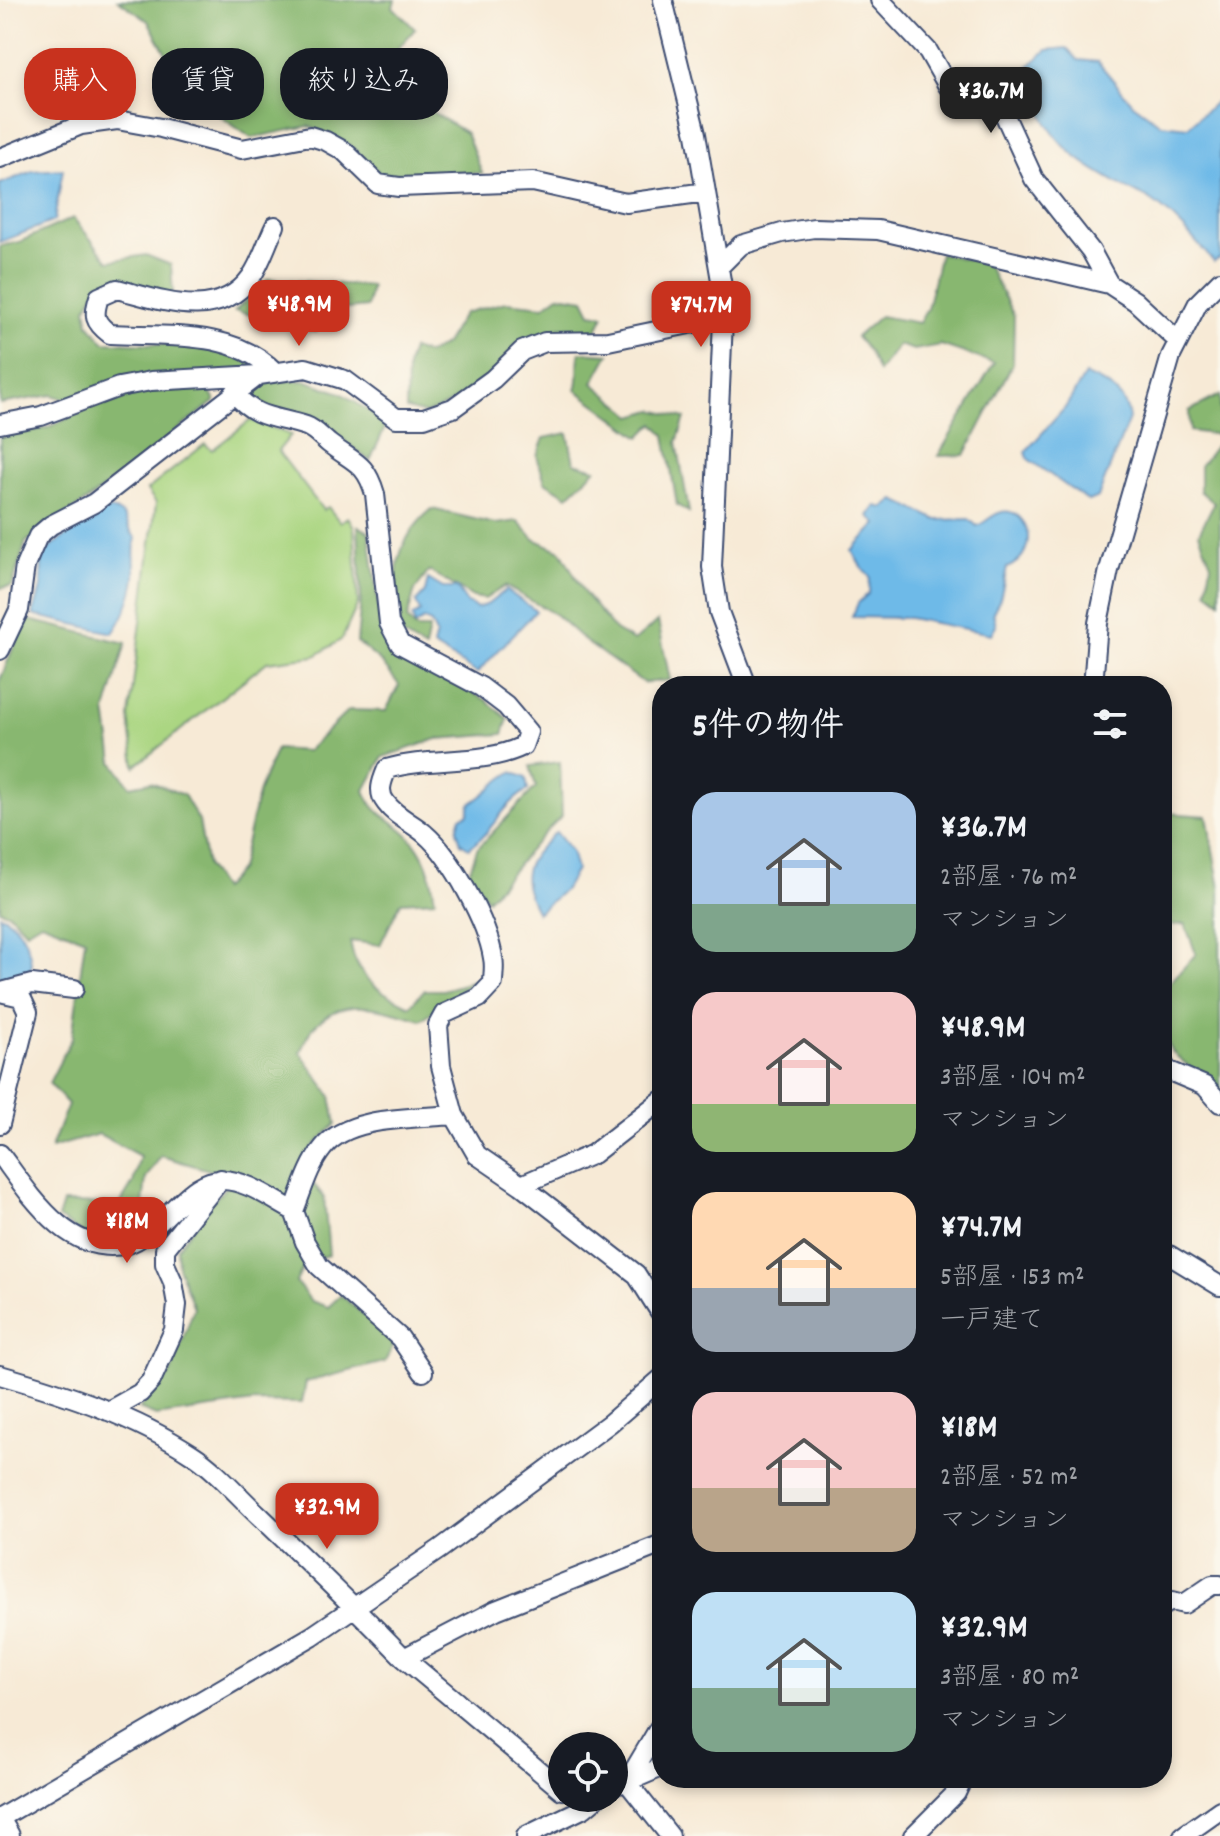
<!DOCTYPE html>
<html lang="ja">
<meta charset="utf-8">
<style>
:root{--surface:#171b24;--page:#242831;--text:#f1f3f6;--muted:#9ea1a6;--accent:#c8321e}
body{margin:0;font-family:Dekko,"Klee One",sans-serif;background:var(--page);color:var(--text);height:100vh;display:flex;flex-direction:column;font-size:30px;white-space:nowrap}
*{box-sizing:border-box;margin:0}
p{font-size:26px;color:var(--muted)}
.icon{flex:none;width:44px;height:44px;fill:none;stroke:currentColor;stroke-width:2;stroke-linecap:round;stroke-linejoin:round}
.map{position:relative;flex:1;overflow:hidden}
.details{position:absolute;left:652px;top:676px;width:520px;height:1112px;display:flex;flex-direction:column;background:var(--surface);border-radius:32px;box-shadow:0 4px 12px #0003}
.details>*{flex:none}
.banner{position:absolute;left:24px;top:48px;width:508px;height:72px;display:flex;gap:16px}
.controls{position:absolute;left:548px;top:1732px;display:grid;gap:16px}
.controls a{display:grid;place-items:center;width:80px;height:80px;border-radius:50%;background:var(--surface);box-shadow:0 4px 12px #0003;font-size:40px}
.price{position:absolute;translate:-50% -68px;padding:0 18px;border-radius:16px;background:var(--accent);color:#fff;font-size:26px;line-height:52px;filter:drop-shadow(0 2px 4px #0008)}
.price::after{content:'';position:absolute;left:50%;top:48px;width:24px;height:18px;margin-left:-12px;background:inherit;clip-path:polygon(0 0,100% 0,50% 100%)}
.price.active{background:#222;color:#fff}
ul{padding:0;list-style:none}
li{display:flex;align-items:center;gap:24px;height:200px;padding:0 40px}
li span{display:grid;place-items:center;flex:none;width:224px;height:160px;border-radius:24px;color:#555}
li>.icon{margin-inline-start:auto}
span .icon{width:96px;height:96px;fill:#fffc;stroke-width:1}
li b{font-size:34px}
h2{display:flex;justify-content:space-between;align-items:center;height:96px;padding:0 40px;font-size:34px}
.chip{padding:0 28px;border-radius:32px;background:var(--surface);box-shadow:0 4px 12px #0003;font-size:28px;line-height:72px}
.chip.active{background:var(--accent);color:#fff}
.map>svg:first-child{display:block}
.green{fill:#abd682;stroke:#638270;stroke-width:2}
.forest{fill:#88b770;stroke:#527367;stroke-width:2}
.water{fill:#6ebae8;stroke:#4474a3;stroke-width:2}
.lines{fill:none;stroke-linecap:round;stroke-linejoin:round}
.minor-casing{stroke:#3c4b70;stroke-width:22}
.secondary-casing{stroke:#3c4b70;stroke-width:28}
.minor{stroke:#fff;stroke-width:18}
.secondary{stroke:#fff;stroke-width:24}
</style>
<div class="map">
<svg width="1220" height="1836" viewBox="0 0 1220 1836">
<rect width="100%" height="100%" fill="#fbf7ec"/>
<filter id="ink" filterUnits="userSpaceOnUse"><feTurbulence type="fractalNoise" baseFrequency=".0125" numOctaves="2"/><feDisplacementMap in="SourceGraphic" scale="16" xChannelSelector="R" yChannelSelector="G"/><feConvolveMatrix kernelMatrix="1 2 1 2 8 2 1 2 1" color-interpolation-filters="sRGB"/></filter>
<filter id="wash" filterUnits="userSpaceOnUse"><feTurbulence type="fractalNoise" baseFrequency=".006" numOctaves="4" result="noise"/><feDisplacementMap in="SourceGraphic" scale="32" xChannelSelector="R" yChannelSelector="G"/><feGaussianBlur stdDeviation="1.8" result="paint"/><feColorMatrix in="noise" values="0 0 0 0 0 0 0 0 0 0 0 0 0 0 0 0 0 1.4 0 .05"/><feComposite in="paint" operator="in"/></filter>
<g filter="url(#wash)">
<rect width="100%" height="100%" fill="#f7ead6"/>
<path class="green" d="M251 420 291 435 278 451 323 510 328 507 340 522 348 517 354 527 358 603 342 639 315 656 267 662 135 766 129 717 156 503 147 490 205 444 212 450Z"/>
<path class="forest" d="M118 0H395L393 7 415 29 374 76 466 133 482 173 381 174 351 146 309 126 251 138 199 101 181 80 148 21Z
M73 218 109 261 146 255 171 265 173 294 97 290 86 308 89 324 104 342 210 346 260 367 67 400 52 395 0 404V246L19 242Z
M940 253 987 264 1014 316 1013 363 965 455 938 456 994 363 941 345 914 350 898 345 878 372 869 352 856 337 880 316 919 323 927 309Z
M268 279 371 286 367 307 338 310 316 332 235 311Z
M559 295 584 299 591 313 604 315 595 334 544 337 453 402 426 414 406 409 407 366 412 349 428 354 445 344 464 313 506 302 544 306Z
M580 352 609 354 593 383 633 416 653 410 685 418 677 442 689 512 677 505 665 435 654 423 640 437 576 390C581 376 576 365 580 352Z
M271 380 307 381 341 393 387 423 370 461 315 419 279 412 247 399 249 391Z
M206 385 215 401 92 497 26 542 12 586 0 588V437L47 428 118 394Z
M1220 395V435L1190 431 1189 411Z
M568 433 574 463 596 469 568 496 545 482 537 456 544 438Z
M1220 440V601L1207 591 1211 564 1199 533 1214 503 1200 491V466Z
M432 509 495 524 518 521 534 539 561 551 585 594 615 630 634 641 658 621 670 680 644 683 586 642 556 615 505 586 485 599 473 597 429 571 415 590 407 619 417 629H429L425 649 402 635C393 584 389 545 432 509Z
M358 526 369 532 380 619 389 649 486 700 508 719 503 734 437 739 383 757 365 790C373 816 391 817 408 835 427 856 431 874 435 900L401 902 380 945 350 941C356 979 377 990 410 1006L424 990H443L474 981 421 1020C384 1009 342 993 312 1029 307 1035 304 1045 300 1052L331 1096 336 1124 312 1148 302 1170 324 1197 329 1255 306 1261 296 1282 311 1301 328 1307 341 1295 395 1342 385 1362 306 1382 302 1403 254 1402 156 1416 139 1409 171 1373 194 1308 178 1267 177 1249 211 1203 238 1175 209 1170 161 1156 146 1178 141 1223 120 1234 85 1235 58 1218 63 1203 120 1204 133 1183 140 1156 99 1134 51 1148 68 1104 49 1083 72 1038 85 939 41 922 26 931 10 914 0 910V680L25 619 126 643 106 711 113 762 130 786 151 782 184 795 199 821 207 866 222 889 240 869 259 790 276 749 307 751 349 710 386 711 399 685 382 663 357 642 361 598Z
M560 762 562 816C533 841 514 873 487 899L469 873 477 849 536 787 530 766Z
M1165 813 1207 816 1220 889V1092L1174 1054 1162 1034V997L1167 986 1196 954 1185 924 1162 926V814Z"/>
<path class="water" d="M1067 48 1078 60 1098 62 1133 104 1161 124 1188 127 1220 98V258L1214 262C1195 241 1176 217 1152 201 1144 195 1133 192 1124 187 1085 165 1053 147 1038 103 1033 89 1027 82 1027 68L1047 50Z
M63 169 54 221 0 242V184L33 171Z
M1085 375C1107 383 1127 394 1129 419L1098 497 1088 501 1028 459 1026 451 1065 408Z
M895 500 937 520 969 519 977 526C985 523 992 515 999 513 1026 503 1044 552 1007 568L1000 599 993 612 996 625 991 634 909 618 852 617 858 603 869 593 870 577 861 567 852 550 877 524 869 516 876 506 884 508Z
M107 509C131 511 123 526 136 538 132 552 136 564 135 578 133 595 123 620 113 633L33 615 41 588 42 558 50 547Z
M428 579 443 588H457L467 603 477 608 488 604 506 590 536 611 477 673 433 646 436 634 431 623 424 620 415 625 412 617 420 612 416 602 425 592Z
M512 772 526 778 528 790C502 804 492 833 469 848L461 843 457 830 461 817 468 814 470 804C486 795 496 781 512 772Z
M556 832 571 851 576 870 565 889 537 913C515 872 526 861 556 832Z
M0 915C23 924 33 952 31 976L0 979Z"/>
</g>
<g filter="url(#ink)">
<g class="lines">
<g class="minor-casing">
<path id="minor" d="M663 0 696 134 724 298 712 567 719 612 747 686
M880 0 928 51 948 86 985 82 1000 105 1034 179 1091 251 1109 284
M0 158 81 125 117 120 161 128 242 149 310 136 326 141 344 151 378 184 399 187 533 182 626 203 706 192
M719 267 741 245 782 233 814 228 878 230 1109 284 1135 301 1178 341
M275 372C233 329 166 337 110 334 94 322 93 316 99 297L117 289C161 300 218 323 251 277 261 263 267 242 275 226
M234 393C257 420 276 416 306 426 315 429 323 439 331 445 355 463 366 463 375 494L389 623 400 644 481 687 506 706 528 732 523 746C482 766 431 756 387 769 382 781 377 792 386 803 396 817 413 823 425 834 452 857 488 924 493 958 495 966 493 975 493 983L479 998 444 1014 438 1025 441 1066 454 1115 477 1155 521 1185 636 1274 662 1315
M0 424 41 416 119 387 151 381 259 375
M0 650 19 610 25 566 38 536 51 525 94 503 259 375 306 368 345 380 396 418H424L453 408 493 379 522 351 545 342 608 341 723 317
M1093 686 1098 623 1109 570 1171 356 1198 303 1220 281
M0 992 21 997 28 1012 0 1124
M2 992 32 984 74 989
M1162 1061 1167 1070 1205 1086 1220 1103
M0 1154C29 1193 68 1258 127 1244 144 1240 162 1219 175 1207 188 1195 202 1180 221 1180 245 1179 273 1200 294 1211
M521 1185 593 1154 662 1100
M1162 1255H1169L1220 1286
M423 1372 400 1338 319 1266 305 1242 294 1211C302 1191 309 1165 323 1148 348 1115 416 1119 454 1115
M0 1375C67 1394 134 1416 192 1454 217 1470 238 1496 260 1516 309 1563 357 1609 404 1658L496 1610 662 1544
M108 1411 140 1393 151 1381 174 1330 177 1305 173 1282 165 1264V1249L221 1179
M1162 1606 1172 1601 1184 1604 1212 1585H1220
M404 1658 562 1790
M662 1767 627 1782 670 1836
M614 1785 627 1782 662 1723
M0 1818 312 1636 440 1549 610 1423 662 1378
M526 1836 584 1808 596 1798
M913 1836 956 1793 963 1778
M1183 1836 1220 1810"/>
</g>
<g class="secondary-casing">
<path id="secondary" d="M0 1824 7 1836"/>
</g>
<use href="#minor" class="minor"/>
<use href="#secondary" class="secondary"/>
</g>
</g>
</svg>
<div class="controls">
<a><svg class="icon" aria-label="locate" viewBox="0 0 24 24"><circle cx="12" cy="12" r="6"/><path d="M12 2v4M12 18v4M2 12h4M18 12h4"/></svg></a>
</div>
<b class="price active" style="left:991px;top:135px">¥36.7M</b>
<b class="price" style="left:299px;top:348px">¥48.9M</b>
<b class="price" style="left:701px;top:349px">¥74.7M</b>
<b class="price" style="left:127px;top:1265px">¥18M</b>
<b class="price" style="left:327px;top:1551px">¥32.9M</b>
<div class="banner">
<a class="chip active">購入</a>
<a class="chip">賃貸</a>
<a class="chip">絞り込み</a>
</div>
<section class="details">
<h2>5件の物件<svg class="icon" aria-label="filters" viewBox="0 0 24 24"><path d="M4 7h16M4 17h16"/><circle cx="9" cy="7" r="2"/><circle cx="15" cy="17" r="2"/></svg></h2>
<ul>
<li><span style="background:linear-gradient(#a9c7e8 70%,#7fa58c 0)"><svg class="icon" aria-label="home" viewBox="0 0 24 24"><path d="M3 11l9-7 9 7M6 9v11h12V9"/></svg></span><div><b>¥36.7M</b><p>2部屋 · 76 m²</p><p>マンション</p></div></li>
<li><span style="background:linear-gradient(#f6c9c9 70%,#8fb573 0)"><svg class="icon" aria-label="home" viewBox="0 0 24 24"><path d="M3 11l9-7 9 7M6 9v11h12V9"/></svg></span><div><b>¥48.9M</b><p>3部屋 · 104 m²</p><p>マンション</p></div></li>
<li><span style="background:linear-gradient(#ffd9b3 60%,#9aa5b1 0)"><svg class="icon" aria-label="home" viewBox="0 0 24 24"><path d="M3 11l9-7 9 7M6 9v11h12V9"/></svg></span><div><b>¥74.7M</b><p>5部屋 · 153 m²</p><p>一戸建て</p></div></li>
<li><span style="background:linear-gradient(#f6c9c9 60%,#b9a48a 0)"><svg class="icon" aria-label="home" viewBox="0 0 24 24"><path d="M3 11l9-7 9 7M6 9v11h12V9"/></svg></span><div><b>¥18M</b><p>2部屋 · 52 m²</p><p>マンション</p></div></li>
<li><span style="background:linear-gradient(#bfe0f5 60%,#7fa58c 0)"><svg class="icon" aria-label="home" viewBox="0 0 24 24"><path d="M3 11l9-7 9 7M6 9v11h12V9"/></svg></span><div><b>¥32.9M</b><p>3部屋 · 80 m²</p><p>マンション</p></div></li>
</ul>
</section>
</div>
